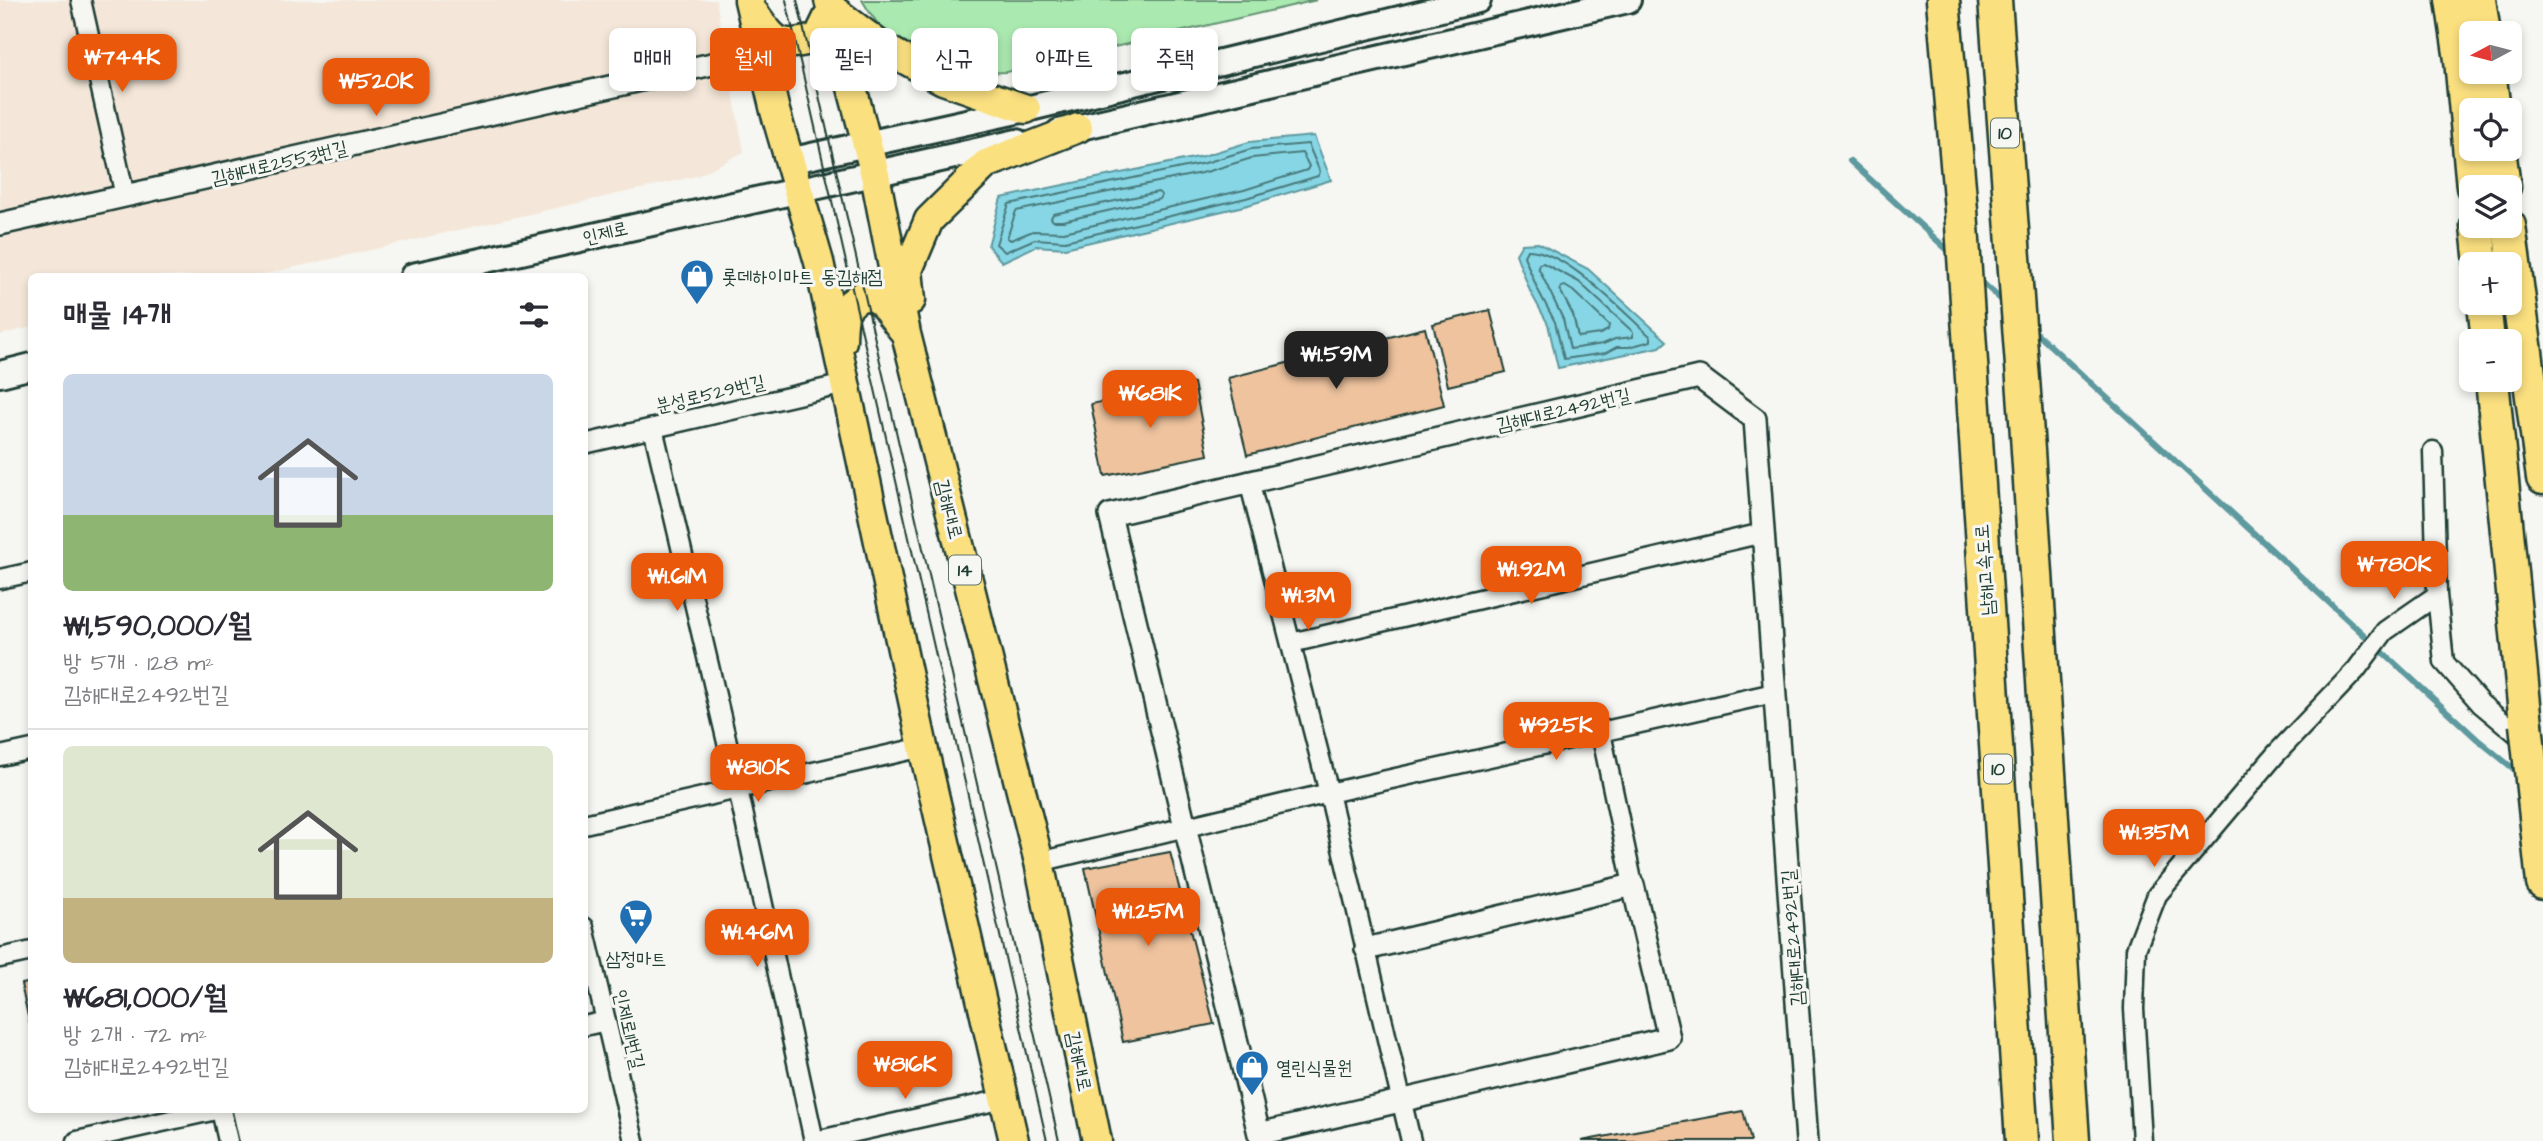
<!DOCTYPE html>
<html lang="ko">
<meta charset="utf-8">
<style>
:root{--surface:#fff;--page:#f7f7f7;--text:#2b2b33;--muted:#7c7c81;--line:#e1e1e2;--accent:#ea580c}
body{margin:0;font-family:"Architects Daughter","Poor Story",sans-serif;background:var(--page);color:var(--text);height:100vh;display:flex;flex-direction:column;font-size:26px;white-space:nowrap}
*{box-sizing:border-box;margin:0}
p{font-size:23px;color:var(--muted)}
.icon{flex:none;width:38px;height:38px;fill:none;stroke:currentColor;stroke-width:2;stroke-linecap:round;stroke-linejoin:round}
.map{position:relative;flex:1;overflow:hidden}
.details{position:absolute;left:28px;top:273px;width:560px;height:840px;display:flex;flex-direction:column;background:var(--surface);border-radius:10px;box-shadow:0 4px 10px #0003}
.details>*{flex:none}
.banner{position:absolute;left:609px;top:28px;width:665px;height:63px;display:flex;gap:14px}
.needle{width:46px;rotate:263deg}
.buttons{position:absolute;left:2459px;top:21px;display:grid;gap:14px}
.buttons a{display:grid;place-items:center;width:63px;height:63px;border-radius:10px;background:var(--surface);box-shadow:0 4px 10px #0003;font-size:35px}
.price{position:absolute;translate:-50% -60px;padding:0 16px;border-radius:14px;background:var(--accent);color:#fff;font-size:23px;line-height:46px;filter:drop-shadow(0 2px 4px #0008)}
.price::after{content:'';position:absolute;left:50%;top:42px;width:21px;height:16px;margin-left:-10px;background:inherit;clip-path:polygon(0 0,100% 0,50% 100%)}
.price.current{background:#222;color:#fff}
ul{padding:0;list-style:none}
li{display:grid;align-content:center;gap:14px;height:371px;padding:0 35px}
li+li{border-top:2px solid var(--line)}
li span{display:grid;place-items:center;height:217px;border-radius:10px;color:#555}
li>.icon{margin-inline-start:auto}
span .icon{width:126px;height:126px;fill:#fffc;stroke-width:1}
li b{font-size:30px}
h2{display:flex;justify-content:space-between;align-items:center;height:84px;padding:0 35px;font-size:30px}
.pill{padding:0 24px;border-radius:10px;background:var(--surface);box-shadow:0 4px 10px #0003;font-size:24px;line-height:63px}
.pill.current{background:var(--accent);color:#fff}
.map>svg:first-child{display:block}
.built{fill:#f4e7d9}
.green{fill:#aae9b0;stroke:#649372;stroke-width:2}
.water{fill:#87d6e5;stroke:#5d999e;stroke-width:2}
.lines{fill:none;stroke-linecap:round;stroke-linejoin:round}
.shore{stroke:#497a7b;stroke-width:2}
.stream{stroke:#5d999e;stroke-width:6}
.building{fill:#eec39e;stroke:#1f3d34;stroke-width:2}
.minor-casing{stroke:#1f3d34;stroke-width:23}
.tertiary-casing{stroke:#1f3d34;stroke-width:26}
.secondary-casing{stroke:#1f3d34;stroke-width:30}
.primary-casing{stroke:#1f3d34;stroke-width:33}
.motorway-casing{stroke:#1f3d34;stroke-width:37}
.minor{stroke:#f6f6f2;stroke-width:18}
.tertiary{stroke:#f6f6f2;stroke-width:21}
.secondary{stroke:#f6f6f2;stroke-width:24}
.primary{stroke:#fbe080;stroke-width:28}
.motorway{stroke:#fbe080;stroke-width:32}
.tram{stroke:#1f3d34;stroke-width:2}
.motorway-bridge-casing{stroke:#1f3d34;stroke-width:37;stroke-linecap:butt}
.motorway-bridge{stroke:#fbe080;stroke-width:32}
.labels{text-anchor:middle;stroke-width:6;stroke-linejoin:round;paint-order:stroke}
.shield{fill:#f6f6f2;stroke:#60746d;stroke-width:2}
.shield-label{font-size:18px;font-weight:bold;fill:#1f3d34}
.street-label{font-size:19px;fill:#1f3d34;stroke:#f6f6f2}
.poi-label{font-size:19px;fill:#1f3d34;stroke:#f6f6f2;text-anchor:start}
</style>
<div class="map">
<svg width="2543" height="1141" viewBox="0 0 2543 1141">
<rect width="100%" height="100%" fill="#f6f6f2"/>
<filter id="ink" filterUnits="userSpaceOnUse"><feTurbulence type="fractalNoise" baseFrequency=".0143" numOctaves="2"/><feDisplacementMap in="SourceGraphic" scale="14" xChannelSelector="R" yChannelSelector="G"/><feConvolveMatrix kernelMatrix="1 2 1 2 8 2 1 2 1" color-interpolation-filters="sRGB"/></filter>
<g filter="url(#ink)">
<path class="built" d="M0 0H716L744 152 697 176 256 276H32L31 327 0 335Z"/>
<path class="green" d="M862 0H1317L1007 72C986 73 950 74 931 67 902 55 877 26 862 0Z"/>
<path class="water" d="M1314 136 1331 180 1248 205 1065 248 1036 246 1002 262 988 246 1001 198 1203 156 1249 142Z
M1538 243 1588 269 1667 341 1660 347 1558 368 1548 324 1530 291 1516 254 1522 244Z"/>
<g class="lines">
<path class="shore" d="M1308 144 1320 172 1318 176 1246 198 1065 241 1035 239 1005 252 996 244 1009 204 1205 163 1251 149Z
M1302 153 1309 166 1307 170 1244 190 1064 232 1033 231 1011 240 1007 238 1016 211 1206 172 1252 158Z
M1158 192 1162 195 1160 199 1063 221H1053L1051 218 1053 214Z
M1527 250C1565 249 1623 312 1651 337V341L1629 347H1617L1606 353 1564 359 1555 322 1537 288 1524 256Z
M1543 263 1579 282 1633 332V337L1615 339 1603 344 1570 349 1563 319 1538 267 1539 264Z
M1565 286 1573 291 1609 325 1608 330 1600 334 1578 337 1573 315 1560 290 1561 287Z"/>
<path class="stream" d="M1850 161 1952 254
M1975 276 2006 304
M2029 326 2477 739 2520 774"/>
</g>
<path class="building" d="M1490 310 1506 372 1448 386 1433 324Z
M1425 328 1444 405 1247 455 1228 378Z
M1194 383 1208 455 1105 476 1091 404Z
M1170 852 1214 1024 1123 1042 1085 868Z
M32 982V1035L21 984Z
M1743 1111 1751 1141H1581Z"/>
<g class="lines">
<g class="minor-casing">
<path id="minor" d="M81 0 125 196
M653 428 738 789 814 1141
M584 444 845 384
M2433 451 2437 595 2444 662 2481 704 2528 743
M1249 481 1329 793 1774 693
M0 579 32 572
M1291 643 1763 533
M1601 733 1633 885
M0 756 32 749
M584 824 923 747
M1039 862 1329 793 1411 1141
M584 927 634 1141
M0 958 32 951
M584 1026 606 1021
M221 1110 228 1141
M77 1141 216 1110
M815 1141 1004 1099
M2142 1141 2134 1009 2136 949 2157 895 2276 754 2356 670 2385 631 2437 595"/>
</g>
<g class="tertiary-casing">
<path id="tertiary" d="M0 224 761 53
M1366 949 1633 885 1669 1038 1259 1134 1110 515 1699 377 1755 419 1807 1141"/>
</g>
<g class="secondary-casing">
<path id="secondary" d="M1059 132 1628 0
M789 161 1026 109 1478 0
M413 276 1017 142
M0 374 32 366"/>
</g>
<g class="primary-casing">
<path id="primary" d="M749 0 775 111 819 262 923 747 1014 1141
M829 0 875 175 906 334 1039 862 1097 1141
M755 14C776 45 781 48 818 38L832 9 882 47 943 80 1026 109
M911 300 908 270 929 220 986 164 1078 128
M842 341C843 317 841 306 864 295L879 299 902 329"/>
</g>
<g class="motorway-casing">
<path id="motorway" d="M1943 0 1961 210 2022 1141
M1995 0 2026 420 2073 1141
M2452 0 2461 60 2473 187
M2479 0 2484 33
M2489 72 2494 110
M2499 149 2504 187
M2477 226 2481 264
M2509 226 2543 478
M2484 303 2488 341
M2492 380 2526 724
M2539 845 2543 883"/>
</g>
<use href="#minor" class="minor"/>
<use href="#tertiary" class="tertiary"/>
<use href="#secondary" class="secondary"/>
<use href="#primary" class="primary"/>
<use href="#motorway" class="motorway"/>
<path class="tram" d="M786 0 1047 1141
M797 0 1059 1141"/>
<g class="motorway-bridge-casing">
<path id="motorway-bridge" d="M2526 724 2539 845"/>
</g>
<use href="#motorway-bridge" class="motorway-bridge"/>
</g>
</g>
<defs>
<g id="shop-pin" transform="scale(1.75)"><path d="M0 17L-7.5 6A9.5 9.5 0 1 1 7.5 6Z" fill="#1f6fb2" stroke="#f6f6f2"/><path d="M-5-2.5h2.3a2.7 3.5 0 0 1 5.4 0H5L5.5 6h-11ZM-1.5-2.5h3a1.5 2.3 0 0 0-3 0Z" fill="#fff"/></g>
<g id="supermarket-pin" transform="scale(1.75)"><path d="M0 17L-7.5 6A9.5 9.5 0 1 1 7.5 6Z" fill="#1f6fb2" stroke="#f6f6f2"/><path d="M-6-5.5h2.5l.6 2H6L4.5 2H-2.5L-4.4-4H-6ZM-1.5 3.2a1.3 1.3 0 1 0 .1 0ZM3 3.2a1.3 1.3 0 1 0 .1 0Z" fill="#fff"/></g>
</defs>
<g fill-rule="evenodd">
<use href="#shop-pin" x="697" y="276"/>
<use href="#supermarket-pin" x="636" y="916"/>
<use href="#shop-pin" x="1252" y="1067"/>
</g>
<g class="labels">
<g class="shield">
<rect x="1991" y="118.5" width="28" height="29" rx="5"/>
<rect x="949" y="555.5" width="32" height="29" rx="5"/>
<rect x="1984" y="754.5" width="28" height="29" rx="5"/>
</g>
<g class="shield-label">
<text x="2005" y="139">10</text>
<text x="965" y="576">14</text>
<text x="1998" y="775">10</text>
</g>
<g class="street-label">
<text transform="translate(279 162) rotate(-13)" y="7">김해대로2553번길</text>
<text transform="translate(605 232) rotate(-13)" y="7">인제로</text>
<text transform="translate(710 393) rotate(-13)" y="7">분성로529번길</text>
<text transform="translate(1563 409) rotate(-13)" y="7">김해대로2492번길</text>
<text transform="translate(950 509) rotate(76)" y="7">김해대로</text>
<text transform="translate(1984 570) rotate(-94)" y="7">남해고속도로</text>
<text transform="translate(1792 938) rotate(-94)" y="7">김해대로2492번길</text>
<text transform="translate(630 1029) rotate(77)" y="7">인제로11번길</text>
<text transform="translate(1080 1061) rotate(78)" y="7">김해대로</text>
</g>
<g class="poi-label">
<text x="722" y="283">롯데하이마트 동김해점</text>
<text x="636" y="965" text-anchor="middle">삼정마트</text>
<text x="1276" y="1074">열린식물원</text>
</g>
</g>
</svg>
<div class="buttons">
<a><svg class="needle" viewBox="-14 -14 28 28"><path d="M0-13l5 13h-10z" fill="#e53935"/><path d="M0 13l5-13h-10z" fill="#7c7c81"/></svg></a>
<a><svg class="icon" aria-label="locate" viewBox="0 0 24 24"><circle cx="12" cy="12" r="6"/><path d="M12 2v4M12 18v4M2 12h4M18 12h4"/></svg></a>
<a><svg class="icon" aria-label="layers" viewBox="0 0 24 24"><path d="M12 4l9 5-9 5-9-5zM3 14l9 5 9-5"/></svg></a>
<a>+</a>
<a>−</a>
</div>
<b class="price" style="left:122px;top:94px">₩744K</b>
<b class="price" style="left:376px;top:118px">₩520K</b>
<b class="price current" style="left:1336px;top:391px">₩1.59M</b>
<b class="price" style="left:1150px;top:430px">₩681K</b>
<b class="price" style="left:2394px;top:601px">₩780K</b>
<b class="price" style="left:1531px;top:606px">₩1.92M</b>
<b class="price" style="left:677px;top:613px">₩1.61M</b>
<b class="price" style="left:1308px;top:632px">₩1.3M</b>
<b class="price" style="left:1556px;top:762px">₩925K</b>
<b class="price" style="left:758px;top:804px">₩810K</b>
<b class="price" style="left:2154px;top:869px">₩1.35M</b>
<b class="price" style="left:1148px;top:948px">₩1.25M</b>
<b class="price" style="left:757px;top:969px">₩1.46M</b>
<b class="price" style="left:905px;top:1101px">₩816K</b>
<div class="banner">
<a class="pill">매매</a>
<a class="pill current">월세</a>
<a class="pill">필터</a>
<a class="pill">신규</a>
<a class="pill">아파트</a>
<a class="pill">주택</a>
</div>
<section class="details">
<h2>매물 14개<svg class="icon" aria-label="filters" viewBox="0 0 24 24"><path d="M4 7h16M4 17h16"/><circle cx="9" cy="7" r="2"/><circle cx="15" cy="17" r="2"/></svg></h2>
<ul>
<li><span style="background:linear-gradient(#c9d6e8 65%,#8fb573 0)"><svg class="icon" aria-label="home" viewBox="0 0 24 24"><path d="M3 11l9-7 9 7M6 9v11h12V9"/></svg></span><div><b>₩1,590,000/월</b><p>방 5개 · 128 m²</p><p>김해대로2492번길</p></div></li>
<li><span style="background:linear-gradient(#dfe7d0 70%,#c2b280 0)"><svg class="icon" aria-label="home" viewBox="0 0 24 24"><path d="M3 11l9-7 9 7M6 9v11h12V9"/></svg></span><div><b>₩681,000/월</b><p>방 2개 · 72 m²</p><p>김해대로2492번길</p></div></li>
</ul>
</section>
</div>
